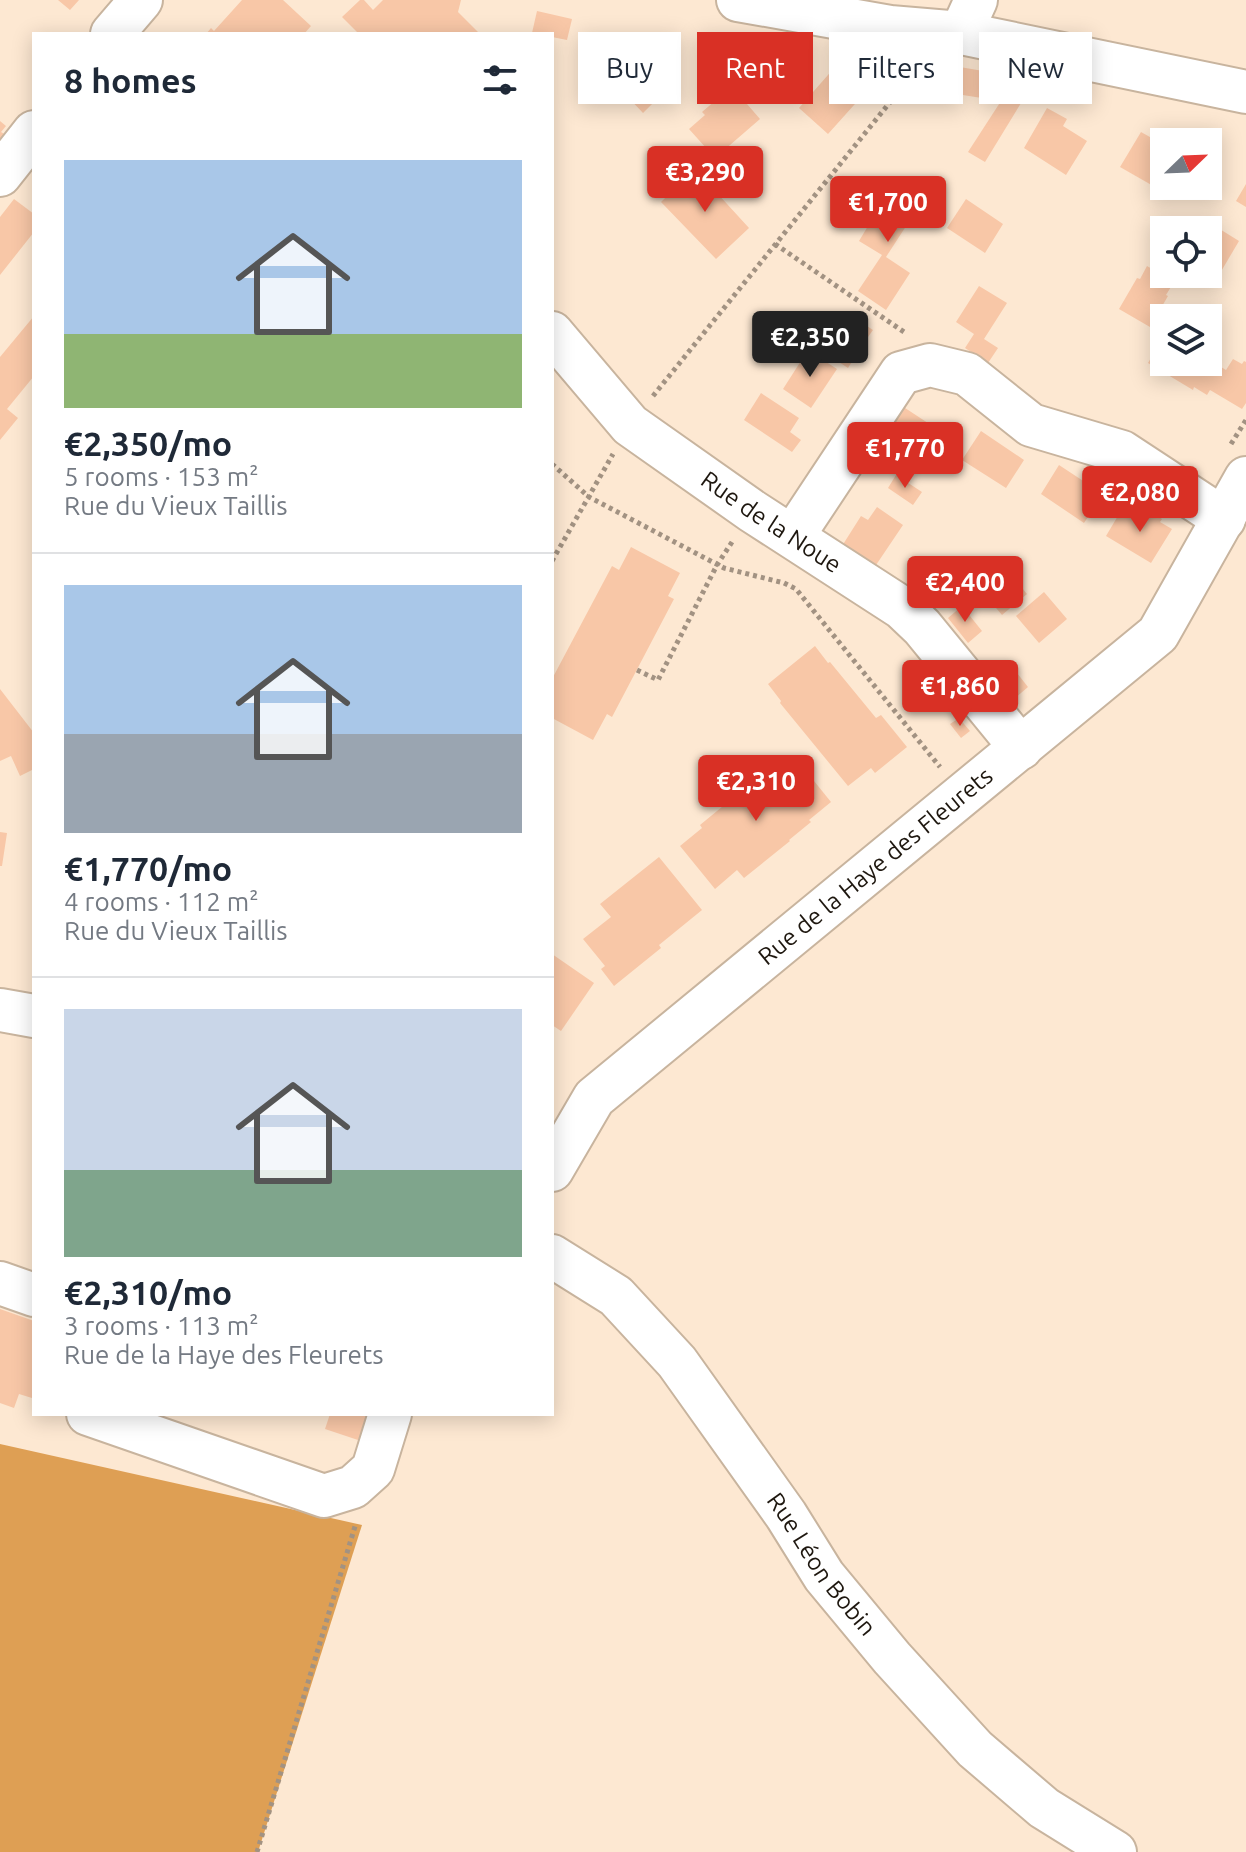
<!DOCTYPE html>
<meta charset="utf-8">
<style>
:root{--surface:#fff;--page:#f2f2f3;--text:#1f2937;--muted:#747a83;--line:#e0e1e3;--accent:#d93025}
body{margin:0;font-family:Ubuntu,sans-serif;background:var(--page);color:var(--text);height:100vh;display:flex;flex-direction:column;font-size:30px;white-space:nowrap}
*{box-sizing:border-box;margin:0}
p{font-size:26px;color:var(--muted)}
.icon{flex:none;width:44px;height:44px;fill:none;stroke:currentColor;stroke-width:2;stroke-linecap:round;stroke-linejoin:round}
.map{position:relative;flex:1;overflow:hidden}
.sheet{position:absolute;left:32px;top:32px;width:522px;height:1384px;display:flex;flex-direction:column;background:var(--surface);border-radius:0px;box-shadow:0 4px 20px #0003}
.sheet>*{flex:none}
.banner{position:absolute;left:578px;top:32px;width:548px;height:72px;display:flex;gap:16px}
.needle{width:52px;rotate:67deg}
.tools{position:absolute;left:1150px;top:128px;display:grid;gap:16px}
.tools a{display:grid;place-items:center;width:72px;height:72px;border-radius:0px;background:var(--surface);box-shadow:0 4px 20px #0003;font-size:40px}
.price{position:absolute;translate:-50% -68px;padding:0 18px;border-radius:8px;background:var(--accent);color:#fff;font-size:26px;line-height:52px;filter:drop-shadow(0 2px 4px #0008)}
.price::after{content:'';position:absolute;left:50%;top:48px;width:24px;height:18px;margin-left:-12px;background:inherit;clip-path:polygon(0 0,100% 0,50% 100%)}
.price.selected{background:#222;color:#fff}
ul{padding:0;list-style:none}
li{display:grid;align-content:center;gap:16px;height:424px;padding:0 32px}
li+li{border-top:2px solid var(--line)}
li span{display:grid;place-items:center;height:248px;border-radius:0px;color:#555}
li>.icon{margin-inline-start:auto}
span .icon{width:144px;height:144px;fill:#fffc;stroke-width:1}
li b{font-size:34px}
h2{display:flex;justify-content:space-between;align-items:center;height:96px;padding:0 32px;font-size:34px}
.tag{padding:0 28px;border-radius:0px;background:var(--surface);box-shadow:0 4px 20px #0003;font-size:28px;line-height:72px}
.tag.selected{background:var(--accent);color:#fff}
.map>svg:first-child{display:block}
.forest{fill:#de9f54}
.building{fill:#f8c7a7}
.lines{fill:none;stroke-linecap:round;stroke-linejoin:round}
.minor-casing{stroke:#c8b49e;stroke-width:46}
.path{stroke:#a29282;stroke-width:5;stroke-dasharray:4 4;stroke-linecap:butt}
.minor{stroke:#fff;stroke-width:42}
.labels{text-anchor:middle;stroke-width:6;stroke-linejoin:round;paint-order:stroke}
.street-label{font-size:24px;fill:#1e170f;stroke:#fff}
</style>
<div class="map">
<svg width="1246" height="1852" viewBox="0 0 1246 1852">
<rect width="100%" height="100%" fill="#fde8d2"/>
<path class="forest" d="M0 1444 362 1525 258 1852H0Z"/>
<path class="building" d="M58 0H79L70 10Z
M242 0H283L311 26 304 34H206L211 28 214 31Z
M360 0H364L373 10 383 0H461L458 12 480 34H359L342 17Z
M537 11 572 19 567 40 552 37V34L532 33Z
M634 35 675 43 668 82 628 73Z
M842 59 872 85 828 134 799 108Z
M954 66 1035 80 985 162 968 152 1001 101 950 93Z
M642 89 654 102 643 113 625 94 630 90 635 95Z
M734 89 760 119 715 158 689 129 705 115 702 112 716 100 718 103Z
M1047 108 1067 119 1063 126 1087 141 1066 175 1024 148Z
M0 121 6 126 1 132 6 135 0 142Z
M1141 132 1164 145V173L1155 187 1120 167Z
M695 169 749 228 716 259 661 202Z
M895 181 923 200 886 257 910 273 886 310 858 291 882 255 859 241 868 226 866 225Z
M1246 184V207L1236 201Z
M14 199 34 214V232L0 275V217Z
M966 199 1003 224 985 253 947 228Z
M1210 223 1239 241 1216 280 1208 275V230H1206Z
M1147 266 1174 282 1166 295 1168 296 1150 327 1119 309 1137 278 1140 279Z
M979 286 1007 303 984 339 998 348 988 363 965 348 974 334 956 322Z
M844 311 873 330 863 344 866 347 861 355 858 352 848 368 819 349Z
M34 316V376L7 409 18 418 0 440V357Z
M1164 336V362H1208V359L1226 370 1233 359 1242 364 1244 361 1246 362V403L1242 409 1210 390 1207 395 1194 387 1193 390 1148 363Z
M808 350 837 369 811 408 783 389Z
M761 393 799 418 790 432 801 440 792 452 744 420Z
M902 406 931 425 907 462 878 443Z
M981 431 1024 460 1006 488 962 460Z
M1059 465 1103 494 1084 523 1041 494Z
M896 475 922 492 913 505 888 488Z
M877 507 903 525 874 568 842 546 861 516 868 520Z
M1122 509 1136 518 1140 511 1152 517 1154 513 1162 519 1160 522 1172 529 1151 563 1106 536Z
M631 547 680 573 668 596 674 599 612 717 607 714 593 740 552 718V691L554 687 552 685V679L612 566 619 570Z
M1000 561 1027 594 1002 615 974 582Z
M1044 592 1067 619 1039 643 1016 616Z
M962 606 982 631 968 643 948 618Z
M815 646 828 663 830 662 876 718 881 715 907 747 875 773 871 768 848 786 780 703 781 701 768 684Z
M1009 663 1028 687 1014 699 995 675Z
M0 689 34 733V769L20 776 11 756 0 761Z
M959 718 970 731 961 738 950 724Z
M793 755 831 802 809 820 811 822 789 840 790 841 744 878 737 870 715 889 680 846 702 828 700 825 745 788 747 790Z
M0 832 7 833 2 866H0Z
M659 857 702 910 659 945 661 948 614 986 601 969 605 966 583 939 611 917 600 904Z
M552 954 594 983 561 1031 552 1025Z
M0 1309 34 1321V1392L32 1398 19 1394 14 1408 0 1403Z
M330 1414H376L367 1443 325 1429Z"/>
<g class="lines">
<g class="minor-casing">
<g id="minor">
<path d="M738 0 890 27 961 33 1246 92"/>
<path d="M961 33 976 0"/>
<path d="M112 34 141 0"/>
<path d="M0 175 34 132"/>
<path id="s1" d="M552 333 630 425 752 511 902 608 922 627 1021 748"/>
<path d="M793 536 901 373 930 365 967 374 1031 425 1122 452 1224 519"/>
<path d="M0 1010 34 1016"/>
<path id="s2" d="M552 1170 594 1098 1158 634 1246 478"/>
<path id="s3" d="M552 1256 616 1296 677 1362 786 1515 824 1576 892 1658 975 1749 1044 1808 1115 1852"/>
<path d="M0 1283 34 1295"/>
<path d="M88 1414 324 1496 353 1487 373 1469 390 1414"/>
</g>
</g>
<path class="path" d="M775 244 907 334
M653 396 920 65
M1231 444 1246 420
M552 464 589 497 724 568 784 583 796 589 940 767
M552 561 613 454
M637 670 658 680 717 565 732 542
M257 1852 356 1523"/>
<use href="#minor" class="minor"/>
</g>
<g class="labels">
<g class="street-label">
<text dy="8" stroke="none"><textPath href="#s1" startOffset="292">Rue de la Noue</textPath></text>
<text dy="8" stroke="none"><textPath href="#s2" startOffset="448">Rue de la Haye des Fleurets</textPath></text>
<text dy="8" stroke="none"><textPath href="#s3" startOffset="414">Rue Léon Bobin</textPath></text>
</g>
</g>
</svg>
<div class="tools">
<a><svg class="needle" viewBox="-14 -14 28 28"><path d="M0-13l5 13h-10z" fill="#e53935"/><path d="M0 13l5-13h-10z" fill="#747a83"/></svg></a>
<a><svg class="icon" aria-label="locate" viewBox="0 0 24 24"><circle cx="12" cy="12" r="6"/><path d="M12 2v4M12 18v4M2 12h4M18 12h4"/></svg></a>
<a><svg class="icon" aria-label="layers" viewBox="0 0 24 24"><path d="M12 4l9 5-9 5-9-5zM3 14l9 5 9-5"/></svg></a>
</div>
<b class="price" style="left:705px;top:214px">€3,290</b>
<b class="price" style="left:888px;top:244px">€1,700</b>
<b class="price selected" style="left:810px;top:379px">€2,350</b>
<b class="price" style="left:905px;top:490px">€1,770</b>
<b class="price" style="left:1140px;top:534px">€2,080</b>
<b class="price" style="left:965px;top:624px">€2,400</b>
<b class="price" style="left:960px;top:728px">€1,860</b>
<b class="price" style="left:756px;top:823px">€2,310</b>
<div class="banner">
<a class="tag">Buy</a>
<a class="tag selected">Rent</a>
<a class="tag">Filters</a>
<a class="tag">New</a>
</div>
<section class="sheet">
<h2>8 homes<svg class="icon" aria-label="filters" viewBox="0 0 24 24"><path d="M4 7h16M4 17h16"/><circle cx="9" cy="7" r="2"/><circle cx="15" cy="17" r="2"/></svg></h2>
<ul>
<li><span style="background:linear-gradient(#a9c7e8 70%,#8fb573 0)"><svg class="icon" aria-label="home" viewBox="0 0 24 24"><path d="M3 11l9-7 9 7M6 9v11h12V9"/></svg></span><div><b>€2,350/mo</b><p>5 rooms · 153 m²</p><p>Rue du Vieux Taillis</p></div></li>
<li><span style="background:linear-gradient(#a9c7e8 60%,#9aa5b1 0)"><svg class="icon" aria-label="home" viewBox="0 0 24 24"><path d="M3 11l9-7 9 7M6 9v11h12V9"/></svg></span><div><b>€1,770/mo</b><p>4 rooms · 112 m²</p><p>Rue du Vieux Taillis</p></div></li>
<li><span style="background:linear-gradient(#c9d6e8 65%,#7fa58c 0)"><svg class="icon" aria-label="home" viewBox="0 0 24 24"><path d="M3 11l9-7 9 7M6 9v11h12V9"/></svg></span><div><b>€2,310/mo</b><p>3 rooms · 113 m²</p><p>Rue de la Haye des Fleurets</p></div></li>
</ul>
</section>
</div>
